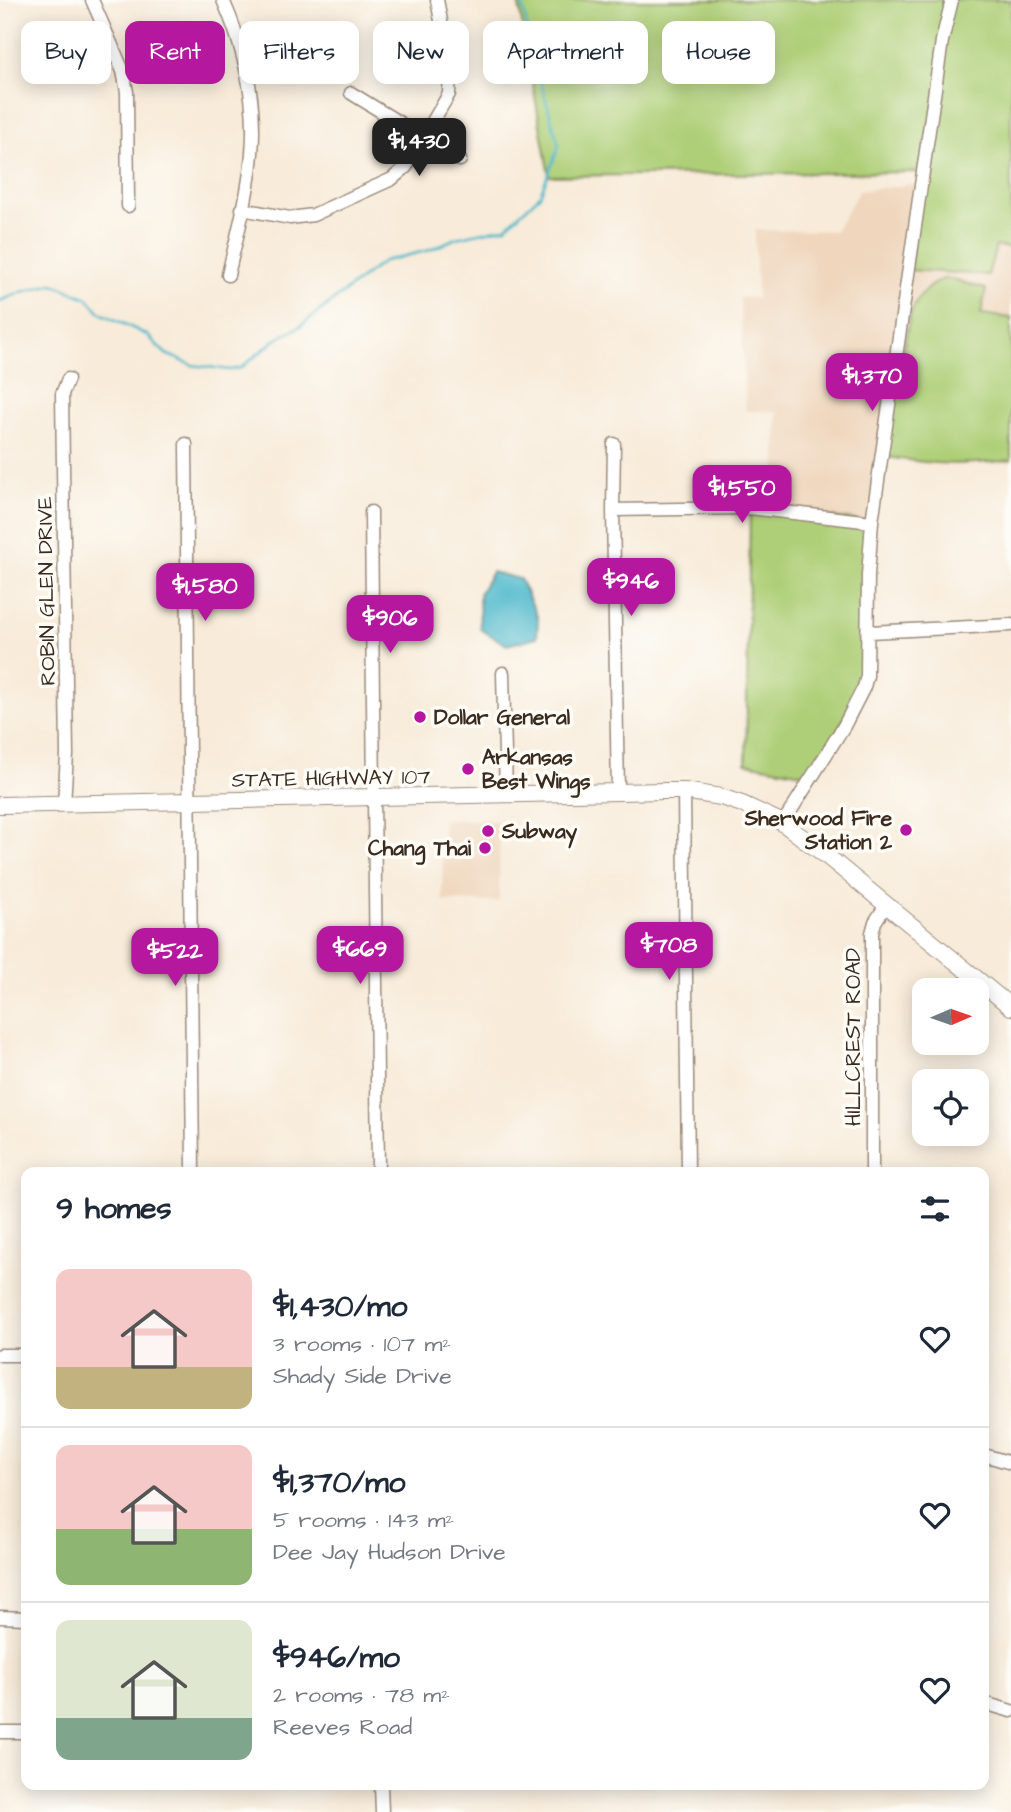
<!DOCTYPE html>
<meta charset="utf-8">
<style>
:root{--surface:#fff;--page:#f6f6f7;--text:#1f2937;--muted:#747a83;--line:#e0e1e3;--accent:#b5179e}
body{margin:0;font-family:"Architects Daughter",sans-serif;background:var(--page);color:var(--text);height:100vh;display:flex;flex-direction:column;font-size:26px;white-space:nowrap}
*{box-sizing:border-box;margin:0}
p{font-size:23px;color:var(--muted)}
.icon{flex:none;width:38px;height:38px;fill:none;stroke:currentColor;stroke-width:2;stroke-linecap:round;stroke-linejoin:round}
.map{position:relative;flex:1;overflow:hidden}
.sheet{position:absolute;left:21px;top:1167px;width:968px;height:623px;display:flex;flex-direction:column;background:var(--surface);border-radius:14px;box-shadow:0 4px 18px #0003}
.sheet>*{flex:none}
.top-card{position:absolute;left:21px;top:21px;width:970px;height:63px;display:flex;gap:14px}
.needle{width:46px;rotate:88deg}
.tools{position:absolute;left:912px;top:978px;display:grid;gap:14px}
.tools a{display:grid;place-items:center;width:77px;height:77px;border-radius:14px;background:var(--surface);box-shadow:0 4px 18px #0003;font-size:35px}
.price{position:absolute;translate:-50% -60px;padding:0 16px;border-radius:14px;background:var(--accent);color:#fff;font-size:23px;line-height:46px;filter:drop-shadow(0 2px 4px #0008)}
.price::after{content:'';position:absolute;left:50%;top:42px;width:21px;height:16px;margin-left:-10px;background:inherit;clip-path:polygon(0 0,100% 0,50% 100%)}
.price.selected{background:#222;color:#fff}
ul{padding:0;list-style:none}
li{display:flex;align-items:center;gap:21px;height:175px;padding:0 35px}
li+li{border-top:2px solid var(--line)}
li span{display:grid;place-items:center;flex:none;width:196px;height:140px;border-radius:14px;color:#555}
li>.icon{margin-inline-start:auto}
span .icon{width:84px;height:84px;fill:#fffc;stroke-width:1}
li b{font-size:30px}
h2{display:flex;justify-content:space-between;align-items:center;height:84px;padding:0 35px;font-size:30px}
.chip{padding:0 24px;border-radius:14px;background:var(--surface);box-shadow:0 4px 18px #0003;font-size:24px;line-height:63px}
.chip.selected{background:var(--accent);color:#fff}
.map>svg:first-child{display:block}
.built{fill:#efd6bc}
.green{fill:#aecf77;stroke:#747c4a;stroke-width:2}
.water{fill:#4eb8cb;stroke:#447174;stroke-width:2}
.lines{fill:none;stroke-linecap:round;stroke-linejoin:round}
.stream{stroke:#4eb8cb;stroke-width:2.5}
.minor-casing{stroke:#9a8a7c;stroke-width:15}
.major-casing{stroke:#9a8a7c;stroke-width:18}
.minor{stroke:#fff;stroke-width:12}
.major{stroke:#fff;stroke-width:16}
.poi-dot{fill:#b5179e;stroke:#fdfcf7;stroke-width:2.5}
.labels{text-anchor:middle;stroke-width:7;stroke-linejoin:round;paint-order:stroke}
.street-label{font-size:21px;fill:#3b2a1e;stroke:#fdfcf7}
.poi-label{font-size:21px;font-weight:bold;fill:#3b2a1e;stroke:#fdfcf7;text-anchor:start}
</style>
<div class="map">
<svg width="1011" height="1812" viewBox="0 0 1011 1812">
<rect width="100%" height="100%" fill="#fdfcf7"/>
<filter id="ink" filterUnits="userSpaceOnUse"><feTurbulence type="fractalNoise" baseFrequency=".0143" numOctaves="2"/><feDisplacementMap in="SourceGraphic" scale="14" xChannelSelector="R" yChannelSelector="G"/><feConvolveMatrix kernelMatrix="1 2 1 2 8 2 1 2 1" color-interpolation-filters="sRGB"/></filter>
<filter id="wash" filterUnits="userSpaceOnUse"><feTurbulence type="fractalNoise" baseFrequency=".00686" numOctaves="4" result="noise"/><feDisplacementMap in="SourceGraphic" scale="28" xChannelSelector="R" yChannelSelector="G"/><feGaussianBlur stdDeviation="1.57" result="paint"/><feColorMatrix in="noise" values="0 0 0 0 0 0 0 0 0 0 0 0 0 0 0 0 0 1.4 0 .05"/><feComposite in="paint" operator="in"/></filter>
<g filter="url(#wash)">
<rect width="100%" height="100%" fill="#f8ebd9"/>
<path class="built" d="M922 183 996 245 1011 248V462L976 464 919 462 882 455 872 522 775 509 777 411H746L740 298H757L755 230 835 231 859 191Z
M443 820 500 821 499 902 442 901Z"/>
<path class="green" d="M518 0H1011V248L996 246 988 275 909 270 923 172 549 176Z
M946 278 986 289 981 314 1011 318V460C960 466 932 465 882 456L910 316C917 296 926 286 946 278Z
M750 508 872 522 867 676 813 775 746 763Z"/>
<path class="water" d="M492 572 520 579 538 618 537 637 507 645 480 629 479 594Z"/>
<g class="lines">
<path class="stream" d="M0 301 22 292 53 284 87 298 101 313 147 335 166 354 192 365 230 370 241 368 275 340 299 327 384 261 430 250 456 238 506 227 540 195 559 146 540 79 521 0"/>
</g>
</g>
<g filter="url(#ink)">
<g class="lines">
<g class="minor-casing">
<path id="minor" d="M92 0 123 71 127 92 128 206
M223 0C244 48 257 99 252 153 249 194 237 235 228 275
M55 65 108 36
M351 93 460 160
M242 209 290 218 313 215 392 179 406 167 449 94 450 67 437 0
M186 444 193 1172
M614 444 613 510 618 792
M613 510 750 508 872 522
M371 512 378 1172
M869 632 1011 625
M503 673 506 795
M684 791 688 1172
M64 804 67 755 62 394 68 379
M783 823 844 726 864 687 867 676 868 575 872 522 942 41 952 0
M872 1172V933L875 922 886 905
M0 1355H26
M984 1455 1011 1463
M0 1617 26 1618
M984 1703 1011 1711
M0 1732H26
M381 1785 382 1812"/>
</g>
<g class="major-casing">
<path id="major" d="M0 805 665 791H684L721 797 742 804 783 823 828 857 1011 1007"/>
</g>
<use href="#minor" class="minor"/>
<use href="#major" class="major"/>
</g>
</g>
<g class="poi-dot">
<circle cx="420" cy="717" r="7"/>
<circle cx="468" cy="769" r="7"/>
<circle cx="906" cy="830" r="7"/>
<circle cx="488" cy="831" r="7"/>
<circle cx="485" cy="848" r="7"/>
</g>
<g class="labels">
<g class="street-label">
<text transform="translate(46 591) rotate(-91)" y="7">ROBIN GLEN DRIVE</text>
<text transform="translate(331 778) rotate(-1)" y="7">STATE HIGHWAY 107</text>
<text transform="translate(853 1037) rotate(-90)" y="7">HILLCREST ROAD</text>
</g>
<g class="poi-label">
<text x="434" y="724">Dollar General</text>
<text x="482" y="764">Arkansas<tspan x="482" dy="24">Best Wings</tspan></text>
<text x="892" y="825" text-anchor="end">Sherwood Fire<tspan x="892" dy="24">Station 2</tspan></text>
<text x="502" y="838">Subway</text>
<text x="471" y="855" text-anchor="end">Chang Thai</text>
</g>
</g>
</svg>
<div class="tools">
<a><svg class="needle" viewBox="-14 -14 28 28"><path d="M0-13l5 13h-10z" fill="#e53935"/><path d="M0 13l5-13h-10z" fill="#747a83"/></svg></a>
<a><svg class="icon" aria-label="locate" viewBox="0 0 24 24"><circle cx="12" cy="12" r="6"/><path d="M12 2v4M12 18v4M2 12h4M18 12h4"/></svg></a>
</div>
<b class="price selected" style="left:419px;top:178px">$1,430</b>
<b class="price" style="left:872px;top:413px">$1,370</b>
<b class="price" style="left:742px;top:525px">$1,550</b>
<b class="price" style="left:631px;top:618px">$946</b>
<b class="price" style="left:205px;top:623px">$1,580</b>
<b class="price" style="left:390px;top:655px">$906</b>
<b class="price" style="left:669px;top:982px">$708</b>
<b class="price" style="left:360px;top:986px">$669</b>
<b class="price" style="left:175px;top:988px">$522</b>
<div class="top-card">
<a class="chip">Buy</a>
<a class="chip selected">Rent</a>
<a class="chip">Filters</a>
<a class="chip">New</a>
<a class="chip">Apartment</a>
<a class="chip">House</a>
</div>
<section class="sheet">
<h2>9 homes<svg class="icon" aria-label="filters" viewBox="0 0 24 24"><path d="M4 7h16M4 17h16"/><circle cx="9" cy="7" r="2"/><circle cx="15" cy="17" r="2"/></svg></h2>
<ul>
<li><span style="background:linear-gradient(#f6c9c9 70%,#c2b280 0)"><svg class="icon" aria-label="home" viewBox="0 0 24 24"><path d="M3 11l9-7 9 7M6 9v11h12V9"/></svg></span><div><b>$1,430/mo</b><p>3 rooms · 107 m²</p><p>Shady Side Drive</p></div><svg class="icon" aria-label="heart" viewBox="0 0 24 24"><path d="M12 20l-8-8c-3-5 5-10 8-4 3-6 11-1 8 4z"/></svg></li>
<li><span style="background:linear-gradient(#f6c9c9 60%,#8fb573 0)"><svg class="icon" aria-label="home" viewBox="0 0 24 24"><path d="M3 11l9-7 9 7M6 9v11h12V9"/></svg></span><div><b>$1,370/mo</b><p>5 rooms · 143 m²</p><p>Dee Jay Hudson Drive</p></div><svg class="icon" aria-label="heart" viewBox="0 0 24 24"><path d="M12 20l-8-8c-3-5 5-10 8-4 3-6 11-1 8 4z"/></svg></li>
<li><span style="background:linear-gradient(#dfe7d0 70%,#7fa58c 0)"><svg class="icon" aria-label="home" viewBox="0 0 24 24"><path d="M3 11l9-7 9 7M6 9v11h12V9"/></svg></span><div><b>$946/mo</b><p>2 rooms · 78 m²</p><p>Reeves Road</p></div><svg class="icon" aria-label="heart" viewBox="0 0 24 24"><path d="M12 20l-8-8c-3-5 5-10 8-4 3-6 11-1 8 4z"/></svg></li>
</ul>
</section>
</div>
